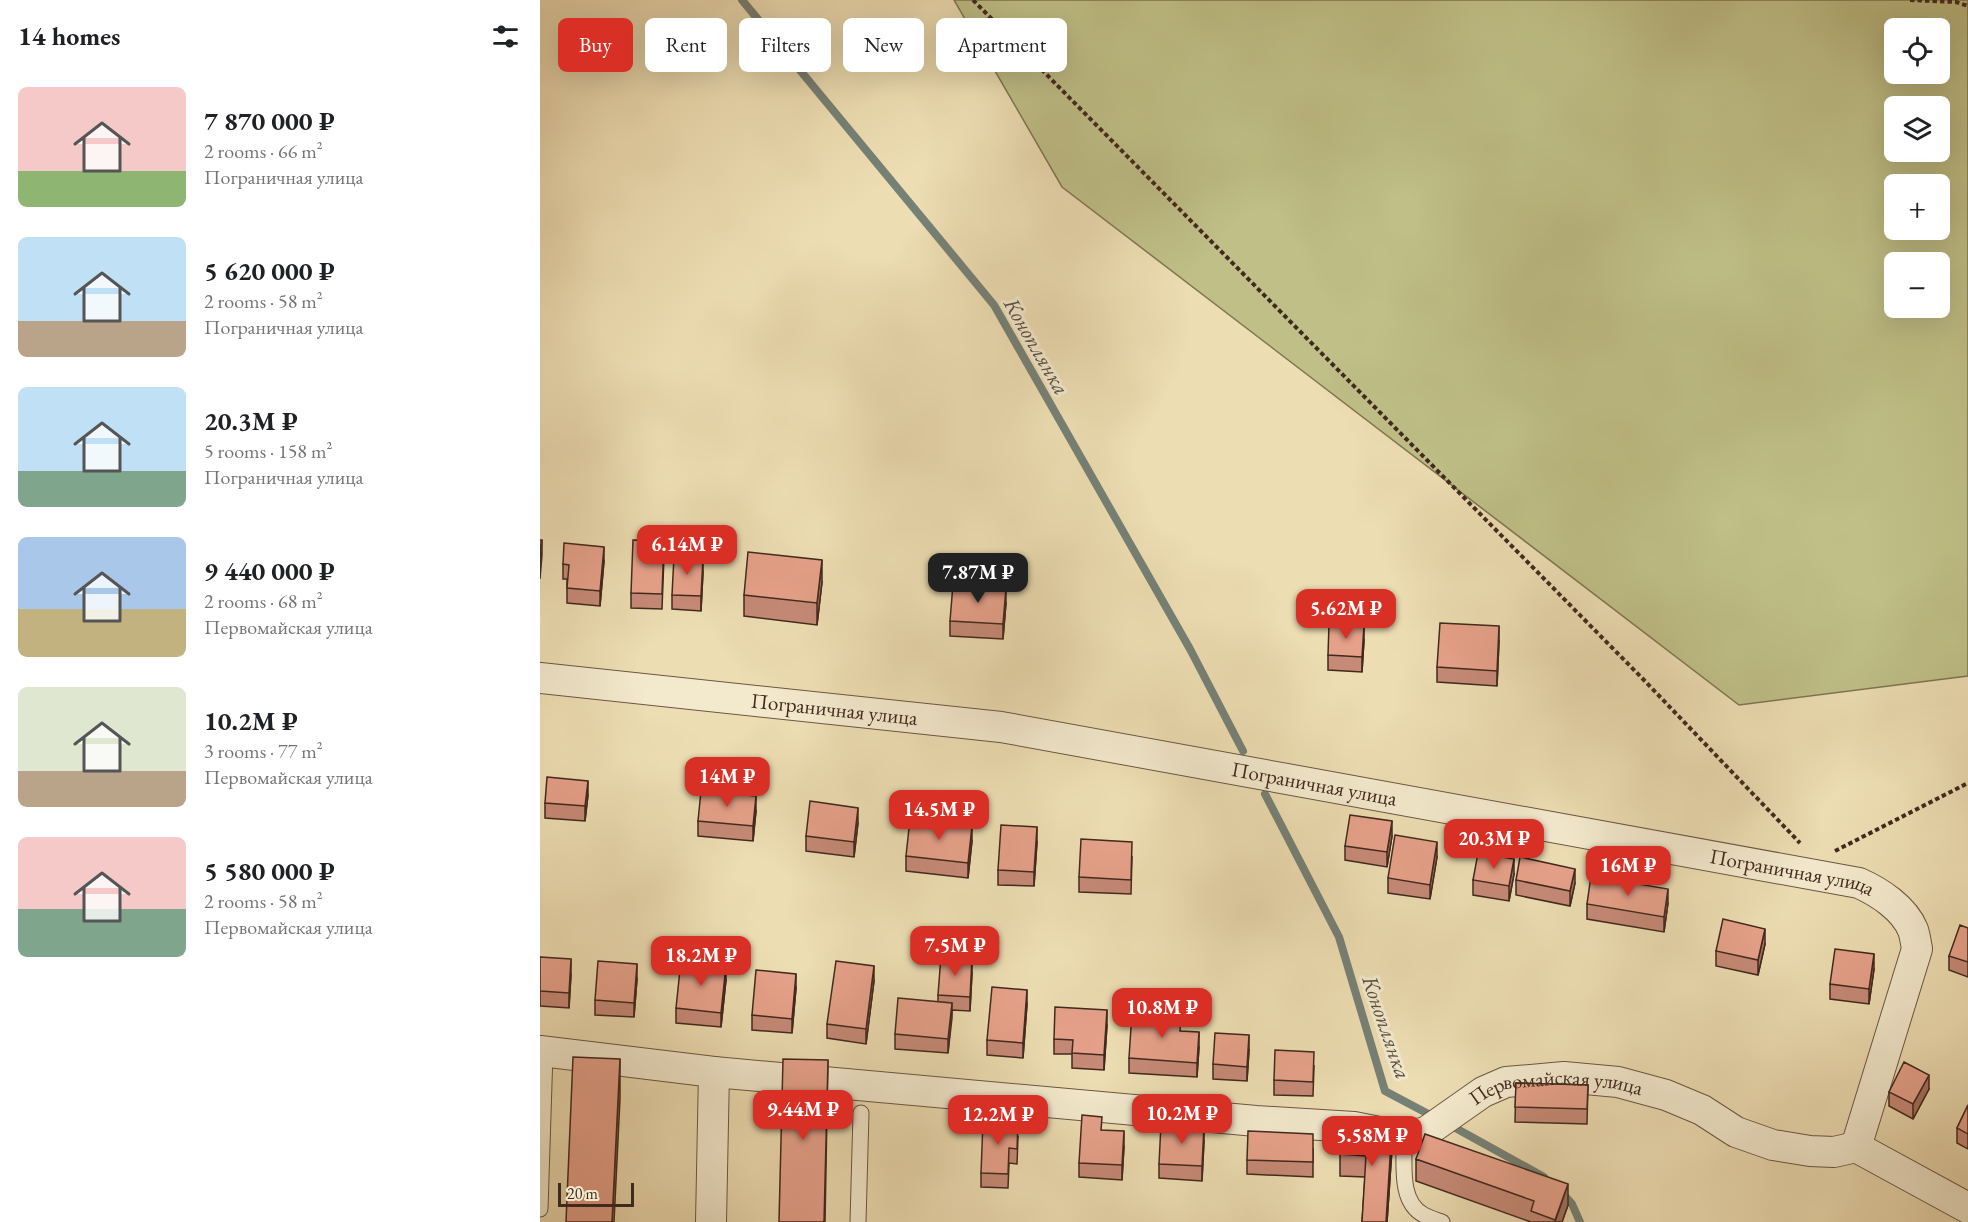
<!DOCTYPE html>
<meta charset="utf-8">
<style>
:root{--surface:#fff;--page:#f6f6f6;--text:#202124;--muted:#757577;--accent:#d93025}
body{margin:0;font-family:"EB Garamond",serif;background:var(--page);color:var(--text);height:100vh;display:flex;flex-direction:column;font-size:22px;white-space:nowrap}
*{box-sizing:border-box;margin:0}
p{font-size:20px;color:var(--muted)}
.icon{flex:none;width:33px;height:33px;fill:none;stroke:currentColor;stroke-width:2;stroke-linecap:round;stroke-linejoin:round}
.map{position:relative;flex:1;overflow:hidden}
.drawer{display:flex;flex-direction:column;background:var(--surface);width:540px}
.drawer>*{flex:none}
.top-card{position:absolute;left:18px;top:18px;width:570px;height:54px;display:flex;gap:12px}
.tools{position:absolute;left:1344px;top:18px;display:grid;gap:12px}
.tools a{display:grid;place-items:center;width:66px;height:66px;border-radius:9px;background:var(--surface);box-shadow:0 6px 24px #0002;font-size:30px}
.scale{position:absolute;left:18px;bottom:15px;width:76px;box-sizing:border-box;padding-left:6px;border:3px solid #41291e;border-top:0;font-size:16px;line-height:21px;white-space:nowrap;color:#41291e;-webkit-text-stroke:4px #f3e9cd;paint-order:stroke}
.price{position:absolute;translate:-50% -51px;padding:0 14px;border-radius:12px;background:var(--accent);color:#fff;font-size:20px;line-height:39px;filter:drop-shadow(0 2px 3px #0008)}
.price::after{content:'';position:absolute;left:50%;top:36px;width:18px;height:14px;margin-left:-9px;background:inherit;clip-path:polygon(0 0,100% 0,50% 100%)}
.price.selected{background:#222;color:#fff}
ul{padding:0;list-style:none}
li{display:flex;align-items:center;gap:18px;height:150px;padding:0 18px}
li span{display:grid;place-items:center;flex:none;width:168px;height:120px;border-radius:9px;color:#555}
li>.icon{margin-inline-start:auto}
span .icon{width:72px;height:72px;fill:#fffc;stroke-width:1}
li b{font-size:26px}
h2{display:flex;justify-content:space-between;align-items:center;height:72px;padding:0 18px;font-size:26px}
.tag{padding:0 21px;border-radius:9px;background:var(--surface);box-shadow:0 6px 24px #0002;font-size:21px;line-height:54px}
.tag.selected{background:var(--accent);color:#fff}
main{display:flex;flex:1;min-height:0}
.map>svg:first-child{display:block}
.green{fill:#bfbf87;stroke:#807452;stroke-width:1.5;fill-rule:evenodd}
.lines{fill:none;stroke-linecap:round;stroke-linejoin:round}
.stream{stroke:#768176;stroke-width:8}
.service-casing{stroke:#6c5643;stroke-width:17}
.minor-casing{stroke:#6c5643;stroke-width:32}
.path{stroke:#41291e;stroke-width:4;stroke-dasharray:4.5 3;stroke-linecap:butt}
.service{stroke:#f3e9cd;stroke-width:15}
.minor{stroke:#f3e9cd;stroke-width:30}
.wall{fill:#c68a77;stroke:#41291e;stroke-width:1.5}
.shaded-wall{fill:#a17161;stroke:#41291e;stroke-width:1.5}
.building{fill:#e6a18a;stroke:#41291e;stroke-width:1.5}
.labels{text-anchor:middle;stroke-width:6;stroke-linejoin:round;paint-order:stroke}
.street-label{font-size:21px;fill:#41291e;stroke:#f3e9cd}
.water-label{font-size:22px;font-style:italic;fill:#574e43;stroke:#f3e9cd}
</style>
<main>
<section class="drawer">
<h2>14 homes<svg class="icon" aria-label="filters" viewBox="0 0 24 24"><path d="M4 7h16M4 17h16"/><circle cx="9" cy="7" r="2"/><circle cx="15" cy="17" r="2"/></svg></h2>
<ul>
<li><span style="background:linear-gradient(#f6c9c9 70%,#8fb573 0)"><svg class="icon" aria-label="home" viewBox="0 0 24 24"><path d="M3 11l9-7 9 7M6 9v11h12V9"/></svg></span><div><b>7 870 000 ₽</b><p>2 rooms · 66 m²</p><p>Пограничная улица</p></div></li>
<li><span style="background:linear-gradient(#bfe0f5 70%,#b9a48a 0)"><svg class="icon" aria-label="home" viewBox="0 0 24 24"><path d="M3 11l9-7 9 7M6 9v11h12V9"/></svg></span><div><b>5 620 000 ₽</b><p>2 rooms · 58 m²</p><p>Пограничная улица</p></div></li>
<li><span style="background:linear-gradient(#bfe0f5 70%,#7fa58c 0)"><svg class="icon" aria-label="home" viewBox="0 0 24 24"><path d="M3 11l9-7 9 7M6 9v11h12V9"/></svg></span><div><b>20.3M ₽</b><p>5 rooms · 158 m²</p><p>Пограничная улица</p></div></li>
<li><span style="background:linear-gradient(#a9c7e8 60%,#c2b280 0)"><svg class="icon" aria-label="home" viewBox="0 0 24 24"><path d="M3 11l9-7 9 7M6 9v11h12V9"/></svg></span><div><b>9 440 000 ₽</b><p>2 rooms · 68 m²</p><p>Первомайская улица</p></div></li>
<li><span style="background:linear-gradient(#dfe7d0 70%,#b9a48a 0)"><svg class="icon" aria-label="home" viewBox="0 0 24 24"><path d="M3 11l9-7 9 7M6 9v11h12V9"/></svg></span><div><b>10.2M ₽</b><p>3 rooms · 77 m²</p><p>Первомайская улица</p></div></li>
<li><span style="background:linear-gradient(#f6c9c9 60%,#7fa58c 0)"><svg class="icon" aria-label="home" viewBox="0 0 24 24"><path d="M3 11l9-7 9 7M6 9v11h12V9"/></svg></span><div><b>5 580 000 ₽</b><p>2 rooms · 58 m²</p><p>Первомайская улица</p></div></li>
</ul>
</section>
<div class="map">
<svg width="1428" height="1222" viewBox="0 0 1428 1222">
<rect width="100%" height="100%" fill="#edddb2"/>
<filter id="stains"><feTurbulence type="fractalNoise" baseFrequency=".00333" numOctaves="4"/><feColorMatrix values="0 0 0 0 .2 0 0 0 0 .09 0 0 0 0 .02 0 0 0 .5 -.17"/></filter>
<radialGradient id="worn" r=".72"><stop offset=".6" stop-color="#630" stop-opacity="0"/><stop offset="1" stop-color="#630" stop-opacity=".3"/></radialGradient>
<path class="green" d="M414 0H1428V676L1199 705 522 187ZM1354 28H1400V74H1354ZM1354 106H1400V152H1354ZM1354 184H1400V230H1354ZM1354 262H1400V308H1354Z"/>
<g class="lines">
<path class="stream" d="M202 0 454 305 650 649 703 751
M725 794 799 937 845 1091 894 1117
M910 1125 1004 1177
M1022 1193 1032 1204 1040 1222"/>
<g class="service-casing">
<path id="service" d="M864 1137C865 1161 858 1202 884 1215 889 1218 896 1220 902 1222
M0 1209 5 1052
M318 1222 321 1113"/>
</g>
<g class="minor-casing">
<g id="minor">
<path id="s1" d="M0 678 461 727 1319 883C1339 892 1364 908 1373 930 1375 936 1376 943 1377 949L1316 1147"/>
<path id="s2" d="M0 1051 174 1072 716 1121 814 1127 864 1137 886 1132 943 1092 966 1082 1024 1077 1078 1082 1126 1095 1162 1110 1196 1132 1233 1145 1270 1151 1294 1152 1316 1147"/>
<path d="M1316 1147 1428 1208"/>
<path d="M171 1222 174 1072"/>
</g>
</g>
<path class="path" d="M433 0 1102 678 1260 843
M1370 0 1416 2 1428 6
M1295 851 1428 783"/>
<use href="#service" class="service"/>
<use href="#minor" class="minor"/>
</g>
<path class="wall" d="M124 556 122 609 91 608V593Z
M64 561 60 606 27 603V579H23V564Z
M163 572 161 611 132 609V595Z
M282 582 277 625 204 616V595Z
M466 603 463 639 410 636V621Z
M824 640 822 672 788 670V655Z
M959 641 957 686 897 682V667Z
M48 795 45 821 5 818V803Z
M216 811 213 841 158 836V821Z
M318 823 314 857 266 851V836Z
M852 836 847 867 805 860V846Z
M432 841 428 878 366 871V856Z
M497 842 494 886 458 885V870Z
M592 857 591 894 539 892V877Z
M897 857 890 899 848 893V878Z
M974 874 969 901 933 895V880Z
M976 880 1035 883 1030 906 976 895Z
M1128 903 1124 932 1047 919V904Z
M1428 928V977L1409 970V956Z
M1225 944 1218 975 1176 966V951Z
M0 957 31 974 29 1008 0 1006Z
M1334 969 1329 1004 1290 999V984Z
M432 973 430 1011 412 1010 408 1053 355 1049V1034L398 1002V995Z
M97 979 94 1017 55 1015V1000Z
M186 980 181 1027 136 1023V1008Z
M334 981 326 1044 287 1038V1024Z
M256 988 252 1033 212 1030V1015Z
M487 1004 483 1058 447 1055V1040Z
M567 1025 564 1070 532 1068V1054H514V1039Z
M641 1031 659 1047 657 1077 589 1073V1058Z
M709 1050 707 1081 673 1079V1064Z
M774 1066 773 1096 734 1095V1080Z
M976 1083 1048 1085 1047 1124 975 1122Z
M1389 1089 1373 1119 1349 1106V1092Z
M1428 1105V1149L1417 1143V1128Z
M562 1130 584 1146 582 1180 539 1177V1163Z
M478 1137 477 1164 469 1163 468 1188 441 1187V1173Z
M664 1141 662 1181 619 1178V1164Z
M773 1149V1177L707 1174V1160Z
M852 1149 847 1222H822L825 1177 800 1176V1154Z
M876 1159 1028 1205 1022 1222H991L876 1181Z"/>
<path class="shaded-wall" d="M2 540V555L0 579V564Z
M64 547V561L60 606V591Z
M163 558V572L161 611V596Z
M282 560V582L277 625V603Z
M466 588V603L463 639V624Z
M824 626V640L822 672V657Z
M959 626V641L957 686V671Z
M48 781V795L45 821V806Z
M216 796V811L213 841V826Z
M318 808V823L314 857V842Z
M852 821V836L847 867V852Z
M432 826V841L428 878V863Z
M497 827V842L494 886V872Z
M897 842V857L890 899V885Z
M974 859V874L969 901V886Z
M1035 869V883L1030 906V891Z
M1128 889V903L1124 932V917Z
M1225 929V944L1218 975V960Z
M1334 954V969L1329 1004V989Z
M432 958V973L430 1011V997Z
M31 959V974L29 1008V993Z
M97 964V979L94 1017V1003Z
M186 965V980L181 1027V1013Z
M334 966V981L326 1044V1029Z
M256 974V988L252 1033V1019Z
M487 990V1004L483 1058V1043Z
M412 1003V1018L408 1053V1039Z
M567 1010V1025L564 1070V1055Z
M659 1032V1047L657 1077V1063Z
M709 1035V1050L707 1081V1067Z
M80 1059V1099L74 1222H72Z
M288 1060 285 1222H284Z
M1389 1075V1089L1373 1119V1104Z
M664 1126V1141L662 1181V1166Z
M852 1127V1149L847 1222H846Z
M584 1131V1146L582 1180V1165Z
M1028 1184V1205L1022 1222H1015Z"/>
<path class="building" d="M0 540H2L0 564Z
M93 540 124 541 122 594 91 593Z
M24 543 64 547 60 591 27 588 29 565 23 564Z
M208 552 282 560 277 603 204 595Z
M134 556 163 558 161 596 132 595Z
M413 584 466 588 463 624 410 621Z
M900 623 959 626 957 671 897 667Z
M789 624 824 626 822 657 788 655Z
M7 777 48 781 45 806 5 803Z
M161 791 216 796 213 826 158 821Z
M270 801 318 808 314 842 266 836Z
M810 815 852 821 847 852 805 846Z
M370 819 432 826 428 863 366 856Z
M461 825 497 827 494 872 458 870Z
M855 835 897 842 890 885 848 878Z
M541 839 592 842 591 880 539 877Z
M938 853 974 859 969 886 933 880Z
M980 857 1035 869 1030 891 976 880Z
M1051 876 1128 889 1124 917 1047 904Z
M1183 919 1225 929 1218 960 1176 951Z
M1420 925 1428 928V962L1409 956Z
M1295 949 1334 954 1329 989 1290 984Z
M401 956 432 958 430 997 398 995Z
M0 957 31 959 29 993 0 991Z
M141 960 186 965 181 1013 136 1008Z
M58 961 97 964 94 1003 55 1000Z
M296 961 334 966 326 1029 287 1024Z
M216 970 256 974 252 1019 212 1015Z
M452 987 487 990 483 1043 447 1040Z
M358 998 412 1003 408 1039 355 1034Z
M515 1007 567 1010 564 1055 532 1053 533 1040 514 1039Z
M592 1012 641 1015 640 1031 659 1032 657 1063 589 1058Z
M675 1033 709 1035 707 1067 673 1064Z
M735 1050 774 1052 773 1082 734 1080Z
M33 1057 80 1059 72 1222H26Z
M243 1059 288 1060 284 1222H239Z
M1364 1062 1389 1075 1373 1104 1349 1092Z
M976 1083 1048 1085 1047 1109 975 1107Z
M1428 1105V1134L1417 1128Z
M542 1115 562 1117 561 1130 584 1131 582 1165 539 1163Z
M443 1121 478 1122 477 1149 469 1148 468 1174 441 1173Z
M621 1124 664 1126 662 1166 619 1164Z
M830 1126 852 1127 846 1222H822L826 1156 800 1154 802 1130 829 1131Z
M708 1131 773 1134V1162L707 1160Z
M885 1134 1028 1184 1015 1220 991 1211 994 1201 876 1159Z"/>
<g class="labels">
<g class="street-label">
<text dy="7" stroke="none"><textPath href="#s1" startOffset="296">Пограничная улица</textPath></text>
<text dy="7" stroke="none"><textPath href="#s1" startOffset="782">Пограничная улица</textPath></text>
<text dy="7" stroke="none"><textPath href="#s1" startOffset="1268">Пограничная улица</textPath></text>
<text dy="7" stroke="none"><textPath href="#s2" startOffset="1035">Первомайская улица</textPath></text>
</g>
<g class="water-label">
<text transform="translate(497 346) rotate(60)" y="8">Коноплянка</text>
<text transform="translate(847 1027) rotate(71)" y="8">Коноплянка</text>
</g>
</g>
<rect width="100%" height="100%" filter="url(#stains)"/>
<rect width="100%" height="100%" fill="url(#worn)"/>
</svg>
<div class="tools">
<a><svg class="icon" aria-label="locate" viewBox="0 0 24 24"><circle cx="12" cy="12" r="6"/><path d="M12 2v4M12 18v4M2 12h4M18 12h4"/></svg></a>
<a><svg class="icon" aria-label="layers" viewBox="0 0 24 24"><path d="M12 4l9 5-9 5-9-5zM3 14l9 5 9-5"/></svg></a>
<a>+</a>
<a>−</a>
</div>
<div class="scale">20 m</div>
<b class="price" style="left:147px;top:576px">6.14M ₽</b>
<b class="price selected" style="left:438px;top:604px">7.87M ₽</b>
<b class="price" style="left:806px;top:640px">5.62M ₽</b>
<b class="price" style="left:187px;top:808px">14M ₽</b>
<b class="price" style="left:399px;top:841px">14.5M ₽</b>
<b class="price" style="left:954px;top:870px">20.3M ₽</b>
<b class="price" style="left:1088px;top:897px">16M ₽</b>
<b class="price" style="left:415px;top:977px">7.5M ₽</b>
<b class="price" style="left:161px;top:987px">18.2M ₽</b>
<b class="price" style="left:622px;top:1039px">10.8M ₽</b>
<b class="price" style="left:263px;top:1141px">9.44M ₽</b>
<b class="price" style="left:642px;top:1145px">10.2M ₽</b>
<b class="price" style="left:458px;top:1146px">12.2M ₽</b>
<b class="price" style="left:832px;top:1167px">5.58M ₽</b>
<div class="top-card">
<a class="tag selected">Buy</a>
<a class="tag">Rent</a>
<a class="tag">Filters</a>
<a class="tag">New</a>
<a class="tag">Apartment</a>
</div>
</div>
</main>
